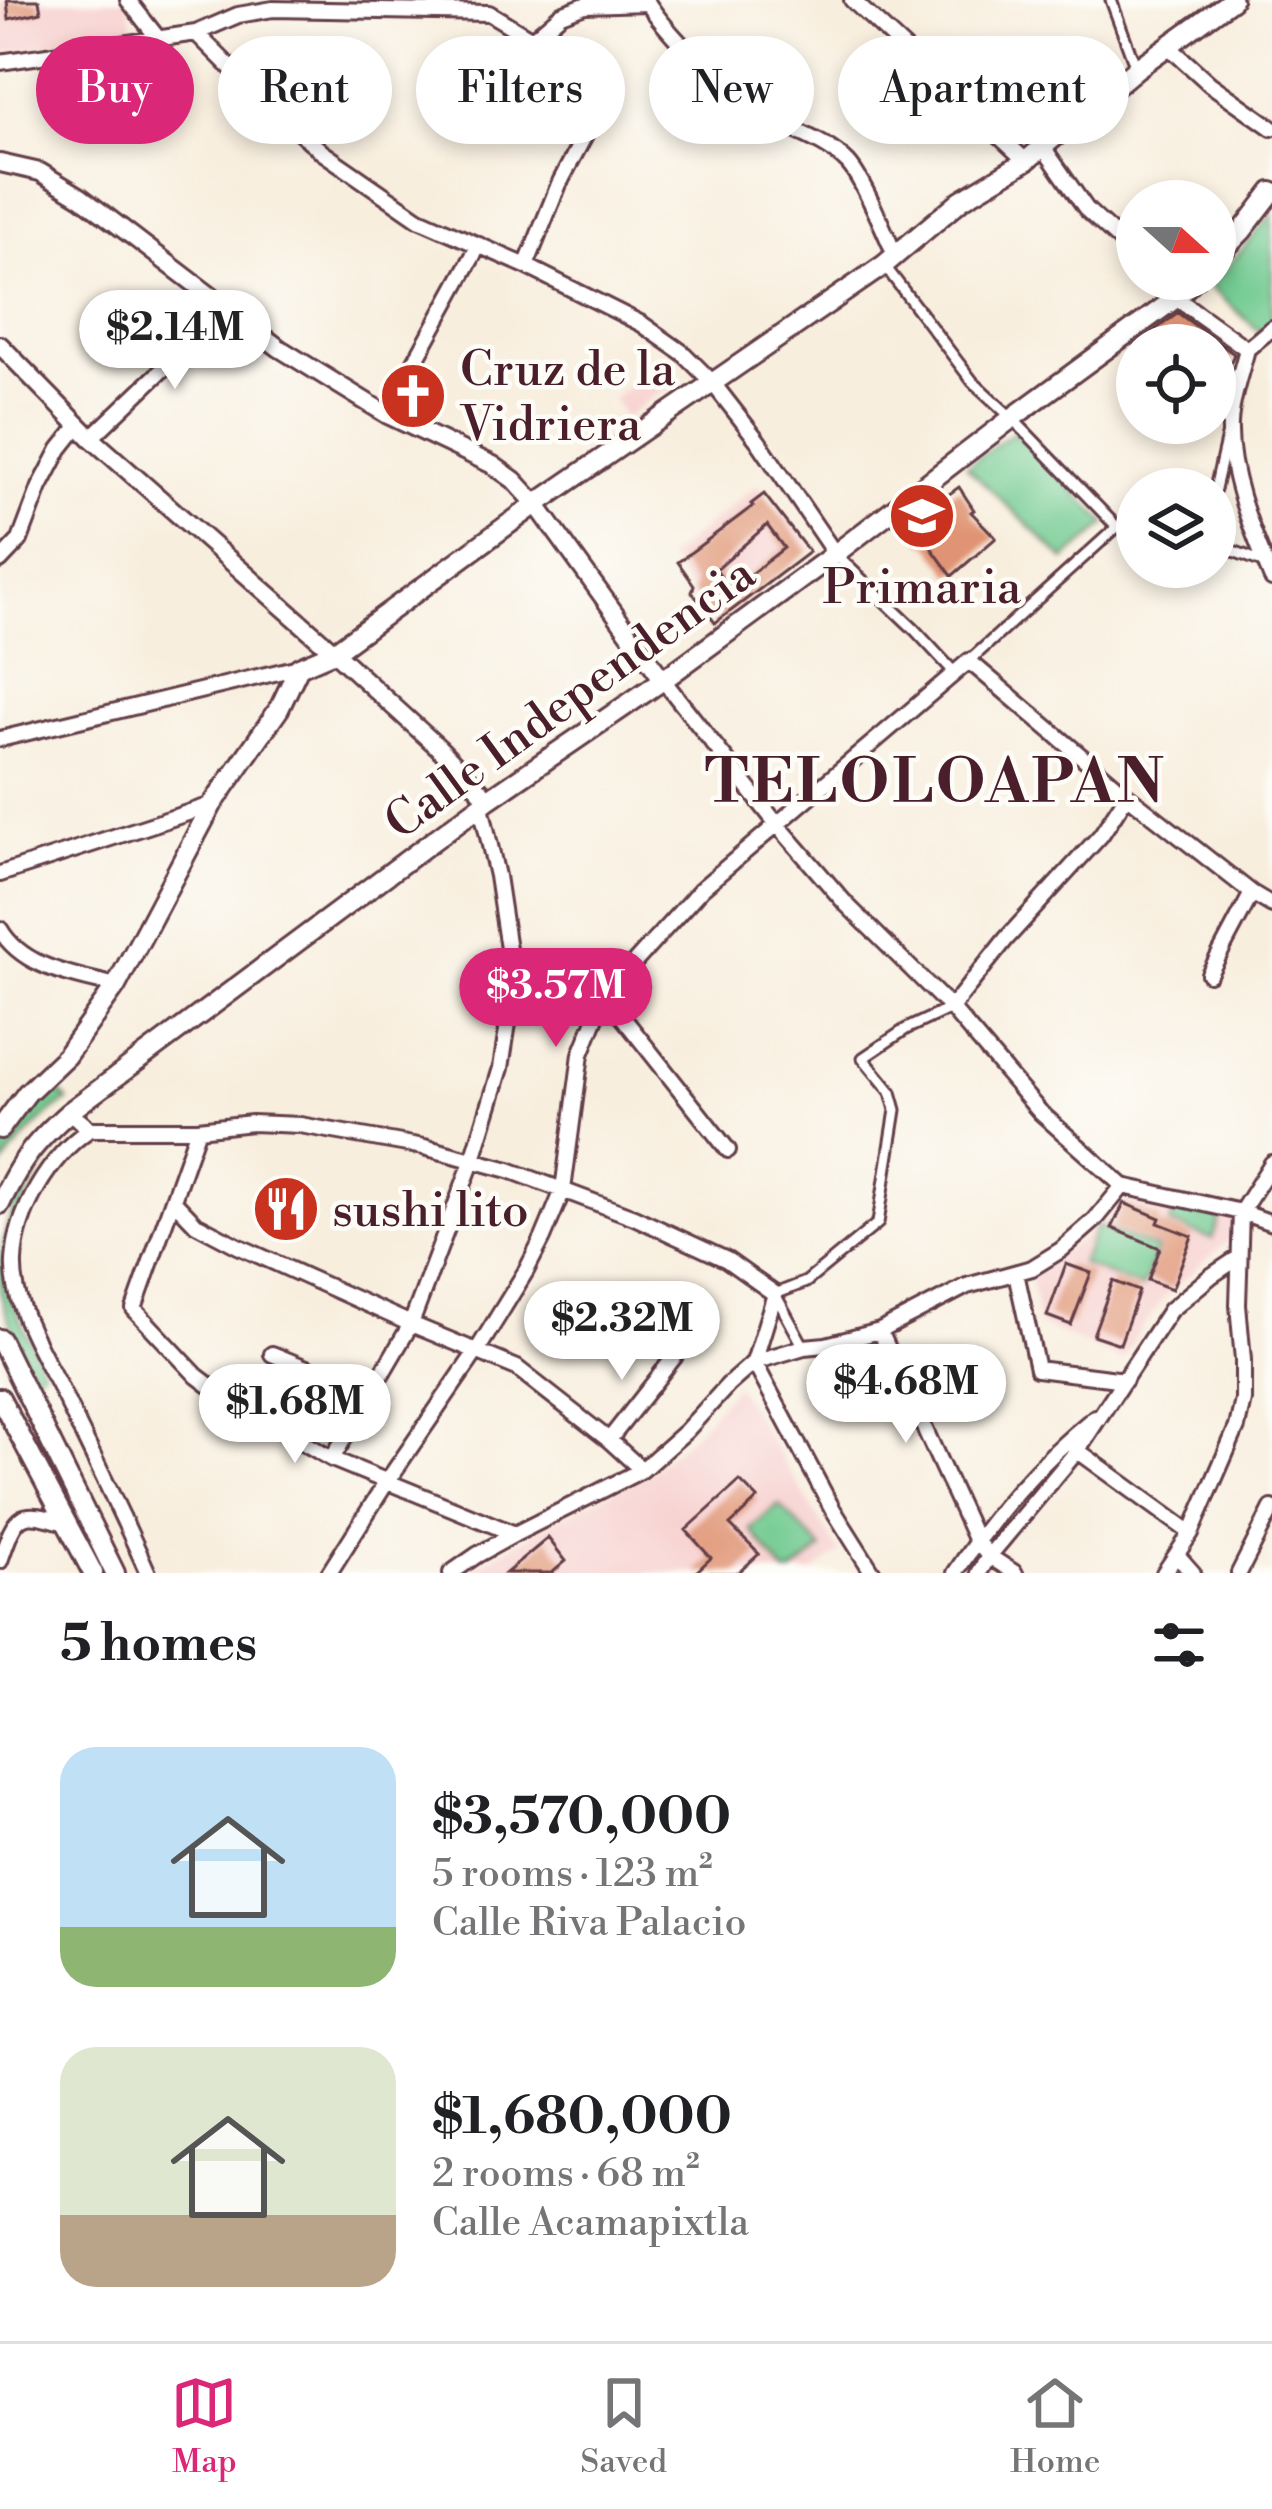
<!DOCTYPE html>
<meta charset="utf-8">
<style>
:root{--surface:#fff;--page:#f2f2f2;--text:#202124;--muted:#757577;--line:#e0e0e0;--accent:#db2777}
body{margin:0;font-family:"Libre Bodoni",serif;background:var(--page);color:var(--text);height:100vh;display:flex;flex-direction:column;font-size:45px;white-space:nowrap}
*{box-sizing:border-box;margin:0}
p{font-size:39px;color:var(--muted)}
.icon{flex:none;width:66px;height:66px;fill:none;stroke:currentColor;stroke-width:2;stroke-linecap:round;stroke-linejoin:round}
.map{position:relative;height:1573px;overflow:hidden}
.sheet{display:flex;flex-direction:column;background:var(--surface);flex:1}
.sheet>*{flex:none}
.guide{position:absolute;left:36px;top:36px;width:1200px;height:108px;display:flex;gap:24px}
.needle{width:78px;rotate:111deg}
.controls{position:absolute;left:1116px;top:180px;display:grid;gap:24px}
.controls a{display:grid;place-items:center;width:120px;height:120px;border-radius:50%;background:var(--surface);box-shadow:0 6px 18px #0003;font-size:60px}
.price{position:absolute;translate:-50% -102px;padding:0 27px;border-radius:42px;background:#fff;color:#222;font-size:39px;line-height:78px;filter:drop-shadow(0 3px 6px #0008)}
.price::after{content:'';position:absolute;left:50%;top:72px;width:36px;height:27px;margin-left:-18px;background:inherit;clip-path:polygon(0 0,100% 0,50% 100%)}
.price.current{background:var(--accent);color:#fff}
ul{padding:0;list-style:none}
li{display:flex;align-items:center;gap:36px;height:300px;padding:0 60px}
li span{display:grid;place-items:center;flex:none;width:336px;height:240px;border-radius:36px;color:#555}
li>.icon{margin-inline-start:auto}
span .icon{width:144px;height:144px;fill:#fffc;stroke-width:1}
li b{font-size:51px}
h2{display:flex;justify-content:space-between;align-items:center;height:144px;padding:0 60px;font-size:51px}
.pill{padding:0 42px;border-radius:54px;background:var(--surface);box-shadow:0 6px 18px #0003;font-size:42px;line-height:108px}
.pill.current{background:var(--accent);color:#fff}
.tabs{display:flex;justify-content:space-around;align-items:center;height:168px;border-top:3px solid var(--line);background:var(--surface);font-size:33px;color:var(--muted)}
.tabs a{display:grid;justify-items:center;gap:6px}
.tabs .current{color:var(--accent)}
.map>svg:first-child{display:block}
.built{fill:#f7d0cf}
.green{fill:#73cb92;stroke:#5e755e;stroke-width:3}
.building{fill:#e09474;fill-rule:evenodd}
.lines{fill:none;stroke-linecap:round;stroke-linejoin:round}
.pedestrian-casing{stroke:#643e46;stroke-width:15}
.minor-casing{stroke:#643e46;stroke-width:20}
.tertiary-casing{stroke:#643e46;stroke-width:22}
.secondary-casing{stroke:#643e46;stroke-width:24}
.pedestrian{stroke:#fff;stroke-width:9}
.minor{stroke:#fff;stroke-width:14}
.tertiary{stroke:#fff;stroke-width:16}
.secondary{stroke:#fff;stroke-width:18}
.labels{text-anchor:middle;stroke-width:9;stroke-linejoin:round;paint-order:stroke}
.poi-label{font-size:48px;fill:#4a1f2b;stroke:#fdfcf7;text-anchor:start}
.street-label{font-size:48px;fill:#4a1f2b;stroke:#fdfcf7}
.district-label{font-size:60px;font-weight:bold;letter-spacing:3px;fill:#4a1f2b;stroke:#fdfcf7}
</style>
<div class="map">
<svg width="1272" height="1573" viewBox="0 0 1272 1573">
<rect width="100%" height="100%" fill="#fdfcf7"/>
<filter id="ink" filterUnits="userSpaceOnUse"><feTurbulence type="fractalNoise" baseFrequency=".00833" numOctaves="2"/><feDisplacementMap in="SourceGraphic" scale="24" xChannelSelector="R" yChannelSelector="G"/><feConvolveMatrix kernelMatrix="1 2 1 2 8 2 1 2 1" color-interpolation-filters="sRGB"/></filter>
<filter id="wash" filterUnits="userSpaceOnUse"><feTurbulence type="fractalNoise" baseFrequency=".004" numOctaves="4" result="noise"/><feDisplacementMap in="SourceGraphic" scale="48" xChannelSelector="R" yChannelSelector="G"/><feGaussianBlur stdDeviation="2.7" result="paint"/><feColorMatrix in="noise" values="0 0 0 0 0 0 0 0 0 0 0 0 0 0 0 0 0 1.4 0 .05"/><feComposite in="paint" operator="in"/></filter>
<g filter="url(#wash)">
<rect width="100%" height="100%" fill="#f8eede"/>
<path class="built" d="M0 0H127L134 28 0 54Z
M663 362 675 381 625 418 613 398Z
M758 485 813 549 715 623 667 558Z
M1134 1194 1233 1215 1234 1236 1166 1295 1138 1333 1123 1360 1039 1325 1029 1267 1068 1249Z
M736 1385 840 1553 811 1573H464L564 1515 651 1471 698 1429Z"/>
<path class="green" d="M1272 214V328L1265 336 1210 287Z
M1015 431 1107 524 1065 560 966 466Z
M55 1088 68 1101C39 1118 19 1143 0 1170V1151L8 1137Z
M72 1123 79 1125C32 1168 0 1236 13 1300 20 1324 33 1346 43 1369L33 1375C22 1348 4 1317 0 1287 0 1223 23 1163 72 1123Z
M1177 1202 1220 1218 1212 1239 1170 1224Z
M1096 1226 1157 1249 1142 1288 1081 1264Z
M779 1505 822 1549 793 1573H785L750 1529Z"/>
<g id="blocks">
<path class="building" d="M7 0H39L41 12 9 19Z
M1178 313 1234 354 1225 375 1215 366V345H1135Z
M959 487 974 510 971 512 996 538 952 576 928 543 925 544 908 523Z
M764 494 809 552 715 623 692 592 694 585 678 562 753 506 751 504ZM767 525 784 548 729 591 716 569Z
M1124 1203 1160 1218 1158 1223 1192 1236 1172 1289 1148 1280 1160 1248 1112 1228Z
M1066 1264 1091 1273 1071 1325 1047 1316Z
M1113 1281 1139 1291 1120 1344 1093 1335Z
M740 1481 758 1499 730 1525 759 1554 738 1573H695L711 1558 686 1530Z
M548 1538 566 1561 552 1573H506Z"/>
</g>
</g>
<g filter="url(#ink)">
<use href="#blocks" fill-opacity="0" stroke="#643e46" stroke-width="3"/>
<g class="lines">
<g class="pedestrian-casing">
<path id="pedestrian" d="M1111 0 1136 68
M884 265 973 382 1012 418 1117 527 1137 528
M1215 489 1227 436
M1215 544 1265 563
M835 554 915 630 954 672
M969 661 1117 527
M804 1347 775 1294 806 1282 878 1223 896 1110 891 1092 863 1058 906 1029 951 1008"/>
</g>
<g class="minor-casing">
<path id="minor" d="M128 0 157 37
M646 0C665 32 726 92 758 112 786 129 825 139 848 163 863 179 885 233 895 255
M852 0 1026 161
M196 33 251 88 322 152 419 219 526 266 642 324 683 353 712 382 758 441 835 554
M1168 46 1210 84 1272 128
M0 62 196 33 238 15 273 9 489 13 532 39 561 14 585 5 646 3
M1043 147 1087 210 1137 256
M526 266 559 184 587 131 532 39
M1158 279 1176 298 1247 349
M1247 349C1241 373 1231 399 1230 423 1228 475 1253 532 1272 579
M1247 349 1272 328
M386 414 479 245
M91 438 161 371 234 316
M0 561 20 540 40 487 60 449 79 425
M663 680 776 823 846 904 951 1008 1040 1112 1123 1186 1241 1212 1272 1223
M0 739 299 667
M0 874 212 805
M0 929C23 969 75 975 116 986
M1209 974 1252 893
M605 995 728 1150
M951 1008 1006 939 1101 835 1127 795
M69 1112 90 1129H198L252 1123 300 1125 424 1147 509 1170 634 1217 727 1260 775 1294 754 1362 832 1508 873 1573
M90 1129C50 1156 16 1212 14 1261 12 1309 45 1356 65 1398 93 1456 122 1514 148 1573
M198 1129 134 1309 197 1376 230 1401 332 1459 515 1534
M174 1201 196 1224 238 1246 411 1324 517 1368 609 1440 642 1470
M1016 1273 1037 1369 1125 1380
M880 1331 976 1541 989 1556 1015 1573
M272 1354 370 1394
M609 1440 675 1356
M1074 1448 1191 1533
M332 1459 411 1324 473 1159 501 1068 509 1017 508 949 497 876 481 806
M1178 1556 1193 1573
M0 1561C17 1512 18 1508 68 1524
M329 1573 386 1483 478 1349 526 1271 543 1238 563 1190 581 1054 605 995 701 889 969 661 1127 795 1252 893 1272 905
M451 1573 477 1555 515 1534 642 1470 686 1431 728 1385 754 1362 804 1347 826 1345 880 1331 967 1286 1032 1268 1061 1250 1095 1220 1123 1186
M955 1573C996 1511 1037 1464 1095 1417
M979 1573 989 1556 1077 1451 1170 1310 1211 1276 1238 1258
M1164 1573 1191 1533 1237 1427 1243 1400V1360L1238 1305 1241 1212 1272 1163
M1239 1573 1272 1508"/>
</g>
<g class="tertiary-casing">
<path id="tertiary" d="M0 163 40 172 81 197 279 348 386 414 493 465 514 480 536 504 663 680
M0 345 91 438 334 652 439 748 489 799"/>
</g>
<g class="secondary-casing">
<path id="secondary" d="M1215 259 1242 231 1272 192
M0 1129 27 1093 66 1056 116 986 212 805 279 709 299 667 334 652 536 504 884 265 961 200 1026 161 1136 69 1232 0
M0 1204C21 1160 33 1144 69 1112L489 799 663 680 835 554 1012 418 1176 298 1195 279
M0 1339 115 1573
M0 1398 93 1573"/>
</g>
<use href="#pedestrian" class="pedestrian"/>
<use href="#minor" class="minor"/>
<use href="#tertiary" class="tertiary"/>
<use href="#secondary" class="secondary"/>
</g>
</g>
<defs>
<g id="church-disc" transform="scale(3.45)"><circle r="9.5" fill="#c8321e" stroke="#fdfcf7"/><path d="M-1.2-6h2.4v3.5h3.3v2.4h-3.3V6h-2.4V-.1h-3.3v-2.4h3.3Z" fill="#fff"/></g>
<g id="school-disc" transform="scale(3.45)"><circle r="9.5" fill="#c8321e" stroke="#fdfcf7"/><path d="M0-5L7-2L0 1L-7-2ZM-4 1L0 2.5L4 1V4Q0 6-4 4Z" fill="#fff"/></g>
<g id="restaurant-disc" transform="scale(3.45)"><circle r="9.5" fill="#c8321e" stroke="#fdfcf7"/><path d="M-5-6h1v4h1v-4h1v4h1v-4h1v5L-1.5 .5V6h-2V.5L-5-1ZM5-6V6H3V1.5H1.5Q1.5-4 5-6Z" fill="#fff"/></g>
</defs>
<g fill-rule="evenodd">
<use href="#church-disc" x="413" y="396"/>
<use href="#school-disc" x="922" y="516"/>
<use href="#restaurant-disc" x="286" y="1209"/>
</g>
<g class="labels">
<g class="poi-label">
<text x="460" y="385">Cruz de la<tspan x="460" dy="55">Vidriera</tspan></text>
<text x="922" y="603" text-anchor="middle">Primaria</text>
<text x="332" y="1226">sushi lito</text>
</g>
<g class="street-label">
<text transform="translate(569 697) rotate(-36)" y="17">Calle Independencia</text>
</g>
<g class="district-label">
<text x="936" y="802">TELOLOAPAN</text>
</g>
</g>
</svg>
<div class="controls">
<a><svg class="needle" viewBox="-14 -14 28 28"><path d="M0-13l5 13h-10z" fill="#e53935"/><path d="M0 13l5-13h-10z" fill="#757577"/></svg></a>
<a><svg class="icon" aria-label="locate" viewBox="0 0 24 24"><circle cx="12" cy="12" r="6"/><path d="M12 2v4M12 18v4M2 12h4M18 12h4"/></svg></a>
<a><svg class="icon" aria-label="layers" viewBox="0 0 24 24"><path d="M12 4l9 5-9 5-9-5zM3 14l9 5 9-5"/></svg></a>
</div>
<b class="price" style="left:175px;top:392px">$2.14M</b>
<b class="price current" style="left:556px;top:1050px">$3.57M</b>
<b class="price" style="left:622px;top:1383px">$2.32M</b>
<b class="price" style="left:906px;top:1446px">$4.68M</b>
<b class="price" style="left:295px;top:1466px">$1.68M</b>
<div class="guide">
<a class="pill current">Buy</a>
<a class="pill">Rent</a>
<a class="pill">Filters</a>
<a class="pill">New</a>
<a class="pill">Apartment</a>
</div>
</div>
<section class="sheet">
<h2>5 homes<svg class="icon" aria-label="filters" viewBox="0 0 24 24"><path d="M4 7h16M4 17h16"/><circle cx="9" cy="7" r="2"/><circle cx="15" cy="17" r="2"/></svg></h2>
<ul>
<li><span style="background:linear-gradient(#bfe0f5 75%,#8fb573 0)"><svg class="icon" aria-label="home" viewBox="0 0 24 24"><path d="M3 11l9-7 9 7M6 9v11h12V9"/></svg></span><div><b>$3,570,000</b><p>5 rooms · 123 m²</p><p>Calle Riva Palacio</p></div></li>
<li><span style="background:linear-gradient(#dfe7d0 70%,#b9a48a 0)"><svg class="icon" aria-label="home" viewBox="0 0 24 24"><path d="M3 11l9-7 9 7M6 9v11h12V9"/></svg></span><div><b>$1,680,000</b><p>2 rooms · 68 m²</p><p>Calle Acamapixtla</p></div></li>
</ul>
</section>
<nav class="tabs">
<a class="current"><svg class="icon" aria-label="map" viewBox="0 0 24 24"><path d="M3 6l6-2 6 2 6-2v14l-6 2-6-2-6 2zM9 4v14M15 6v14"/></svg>Map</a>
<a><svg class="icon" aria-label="saved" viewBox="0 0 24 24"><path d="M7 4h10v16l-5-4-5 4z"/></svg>Saved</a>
<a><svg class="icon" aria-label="home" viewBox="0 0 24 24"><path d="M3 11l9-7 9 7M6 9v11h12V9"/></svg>Home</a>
</nav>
